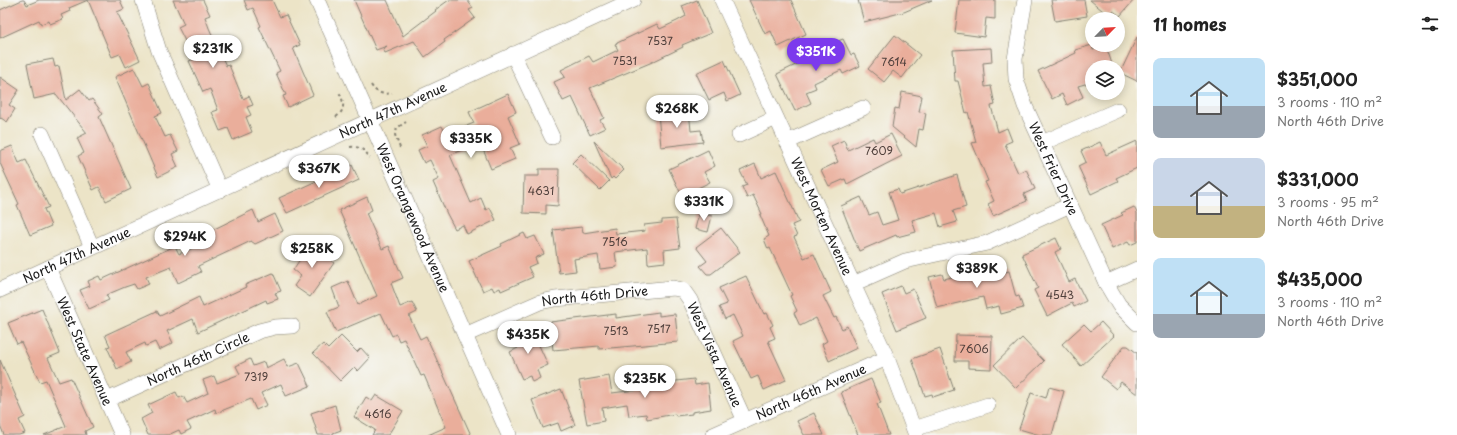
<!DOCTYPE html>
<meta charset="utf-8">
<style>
:root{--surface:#fff;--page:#f2f2f2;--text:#222;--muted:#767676;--accent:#7c3aed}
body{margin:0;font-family:"Playpen Sans",sans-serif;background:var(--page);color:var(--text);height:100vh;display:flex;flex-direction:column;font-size:15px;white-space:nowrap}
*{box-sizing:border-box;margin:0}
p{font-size:13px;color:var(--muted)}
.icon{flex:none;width:22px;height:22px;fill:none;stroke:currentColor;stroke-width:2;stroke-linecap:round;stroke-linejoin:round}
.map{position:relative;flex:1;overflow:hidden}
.drawer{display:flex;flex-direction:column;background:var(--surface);width:320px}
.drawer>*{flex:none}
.needle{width:26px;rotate:66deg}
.controls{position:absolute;left:1085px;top:12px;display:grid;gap:8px}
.controls a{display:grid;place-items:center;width:40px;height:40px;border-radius:50%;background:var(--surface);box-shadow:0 2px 10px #0003;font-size:20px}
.price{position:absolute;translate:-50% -34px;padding:0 9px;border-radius:14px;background:#fff;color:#222;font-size:13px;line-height:26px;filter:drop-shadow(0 1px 2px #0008)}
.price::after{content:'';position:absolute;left:50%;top:24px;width:12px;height:9px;margin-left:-6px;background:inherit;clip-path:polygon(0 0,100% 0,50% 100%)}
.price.current{background:var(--accent);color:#fff}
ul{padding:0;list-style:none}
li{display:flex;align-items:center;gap:12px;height:100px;padding:0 16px}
li span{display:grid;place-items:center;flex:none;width:112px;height:80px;border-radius:8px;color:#555}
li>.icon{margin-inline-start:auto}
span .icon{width:48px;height:48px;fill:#fffc;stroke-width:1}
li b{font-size:17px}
h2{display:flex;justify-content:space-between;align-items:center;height:48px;padding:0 16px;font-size:17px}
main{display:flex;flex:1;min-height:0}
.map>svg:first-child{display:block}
.building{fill:#eaae9b}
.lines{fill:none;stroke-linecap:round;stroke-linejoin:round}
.minor-casing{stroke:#848072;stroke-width:16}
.path{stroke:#848072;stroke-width:2;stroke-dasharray:3 3;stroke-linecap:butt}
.minor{stroke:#fff;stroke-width:15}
.labels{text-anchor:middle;stroke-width:3;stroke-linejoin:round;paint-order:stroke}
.number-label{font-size:11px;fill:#50403c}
.street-label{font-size:13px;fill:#1c1c1c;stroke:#f6f6f2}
</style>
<main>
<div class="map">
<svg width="1137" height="435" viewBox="0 0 1137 435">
<rect width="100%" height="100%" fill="#f6f6f2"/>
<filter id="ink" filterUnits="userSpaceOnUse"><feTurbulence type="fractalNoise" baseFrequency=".025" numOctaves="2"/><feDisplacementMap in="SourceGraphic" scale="8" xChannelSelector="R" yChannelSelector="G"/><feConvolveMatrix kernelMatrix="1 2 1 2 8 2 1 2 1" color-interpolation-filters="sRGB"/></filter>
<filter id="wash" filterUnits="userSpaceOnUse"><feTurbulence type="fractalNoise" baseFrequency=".012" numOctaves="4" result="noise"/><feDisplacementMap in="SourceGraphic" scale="16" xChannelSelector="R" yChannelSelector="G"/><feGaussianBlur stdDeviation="0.9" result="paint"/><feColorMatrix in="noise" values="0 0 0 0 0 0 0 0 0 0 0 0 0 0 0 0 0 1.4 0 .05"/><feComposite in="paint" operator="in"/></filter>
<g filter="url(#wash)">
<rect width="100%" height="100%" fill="#ece4c7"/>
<g id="blocks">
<path class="building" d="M22 0H24L27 5 39 0H120L124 9 117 12 140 60 126 67 120 54 112 57 88 0 69 8 70 11 61 15 63 19 50 24 49 21 41 24 39 20 0 38V10Z
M173 0H203L210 15 205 17 209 28 226 66 229 65 243 99 249 96 253 105 247 107 251 115 246 117 252 132 233 140 228 128 220 131 212 112 218 110 210 89 203 92 189 61 194 59 178 27 184 24Z
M244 0H272L280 17 286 15 300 45 293 48 313 95 288 107 283 96 286 95 276 73 280 71 259 27 261 26 253 8 248 10Z
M354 0H387L403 36 436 11 435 10 449 0H467L473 8 469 10 475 18 444 40 445 42 425 57 414 41 385 53 383 49 387 46 376 50Z
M697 0 711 33 682 45 683 47 650 63 590 88 604 118 600 120 605 128 590 135 572 97 563 101 554 82 565 77 561 70 589 56 593 62 618 50 615 44 657 24 660 29 677 21 686 16 682 6Z
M749 0H791L806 34 778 47 771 31 765 34Z
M858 0H932L904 12 864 22Z
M959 0H995V19L986 18 984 37 955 33Z
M1051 0H1084L1087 16 1055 21Z
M1090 0H1134L1120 16 1113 11 1109 16Z
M895 35 920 55 902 78 893 71 884 82 868 69Z
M1137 37V81L1120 73Z
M843 39 851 55 854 54 860 66 843 74 841 70 814 83 816 88 806 92 811 103 795 111 777 74 814 56 812 52Z
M1092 45 1093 50 1106 46 1113 67H1092V82L1078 86 1083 97 1067 105 1062 94 1052 99 1038 71 1076 53 1075 50Z
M991 48 992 62 983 63 985 87 991 86 995 105 991 106 998 132 1007 128 1012 141 1005 144 1018 173 1026 169 1035 189 1024 194 1027 201 993 216 988 204 994 201 985 182 988 181 972 143 976 142 968 112 966 113 958 81H955L953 50Z
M53 59 55 67 59 66 66 100 80 89 89 101 92 99 103 114 99 117 131 189 106 201 99 187 93 190 78 156 84 153 77 138 87 133 56 94 34 99 27 64Z
M724 60 740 95 727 101 724 93 709 100 696 73Z
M134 68 143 86 149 83 162 113 155 116 165 137 170 135 178 151 172 154 178 167 158 177 115 77Z
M0 77 19 90 9 105 15 109 7 122 1 118 0 119Z
M902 92 922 96 919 112 926 113 923 130 919 129 916 147 892 127 895 108 899 109Z
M508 94 516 112 508 116 520 144 510 148 515 159 491 169 480 142 450 155 471 203 481 198 486 210 490 208 496 220 467 234 463 225 455 229 447 214 433 182 439 179 430 160 424 163 418 150 427 146 422 135 442 126 446 134 474 123 469 112Z
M689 110 691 131 701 130 703 142 661 147 658 113Z
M891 134 902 156 847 184 845 179 829 186 821 170 838 162 831 146 844 140 848 150 873 138 875 142Z
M594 141 624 170 615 179 613 177 611 179Z
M1137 141V168L1116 178 1118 181 1091 194 1078 166 1086 162 1081 151 1100 142 1106 155Z
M12 146 19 163 26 160 49 207 44 209 51 226 30 235 17 205 19 204 0 163V151Z
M708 150 715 166 704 172 710 182 682 196 669 169Z
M581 154 609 181 600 190 572 163Z
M755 164 761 178 776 171 799 222 792 225 797 236 794 237 804 258 814 254 831 292 823 296 834 318 836 317 842 329 847 326 857 348 829 361 822 344 827 341 816 318 800 326 794 313 797 311 790 296 792 295 770 248 768 249 764 239 769 236 760 215 762 214 753 195 747 198 742 187 747 185 740 171Z
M352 165 359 180 287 213 279 198Z
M539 169H559L558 206 546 205V214L523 213 524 176H539Z
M957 175 966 207 953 211 957 222 940 227 936 213 912 220 916 232 897 237 896 235 859 251 841 206 861 197 869 215 877 212 882 225 898 220 889 192 898 189 900 194Z
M367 197 372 210 366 213 382 249 389 246 403 278 391 283 400 307 412 302 417 312 409 316 420 339 426 336 471 435H428L446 427 424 375 421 376 404 339 399 341 396 334 392 336 381 313 336 332 327 312 339 307 332 288 348 281 358 305 377 296 339 210Z
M1134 207 1137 213V242L1130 245 1128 242 1112 249 1101 225 1123 215 1121 213Z
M253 210 258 222 275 214 283 231 255 244 251 241 198 266 201 272 178 283 171 267 146 277 149 284 137 289 134 284 125 287 106 295 109 300 89 309 80 290 90 286 88 281 99 276 101 280 175 246 179 254 203 243 200 236Z
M699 213 712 216 708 232 695 229Z
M676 219 680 248 664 250 665 262 648 264 647 248 615 252 617 267 600 269 598 255 574 259 576 271 559 273 553 230 582 227 583 233 615 228 616 234 645 231 644 225 662 223V220Z
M721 228 740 252 711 274H707L700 266 707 261 696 247Z
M524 233 527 239 535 236 544 254 535 258 537 263 528 267 533 277 501 291 500 288 494 291 492 287 483 291 469 261 502 246 501 244Z
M1056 238 1061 249 1055 252 1069 282 1075 279 1086 301 1074 307 1072 303 1047 316 1034 290 1038 288 1022 254Z
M312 241 326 250 323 255 334 263 310 297 294 286 301 276 293 270Z
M995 261 998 274 1009 271 1016 297 1019 296 1023 308 1001 314 999 306 986 309 983 297 937 308 929 277 942 274 944 279 976 271 975 266Z
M273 273 281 291 275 293 278 299 267 303 266 300 198 332 193 319 167 331 173 343 159 350 155 342 146 346 145 343 126 352 131 362 117 369 107 347 110 346 105 335 157 311 160 316 199 297 203 307 246 287 245 285Z
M746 276 764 314 767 313 773 325 770 327 775 338 768 341 786 380 764 390 758 376 751 379 733 341 743 336 733 315 725 319 719 307 727 304 719 288Z
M901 286 904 293 913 289 926 318 897 330 882 294Z
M42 309 60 353 48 358 59 382 71 378 93 427 85 431 86 435H44L66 426 46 380 40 382 21 342 17 344 8 323Z
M659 312V316L675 314 678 342 599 349V346L553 350 550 322 616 314V318Z
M1101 322 1114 336 1081 366 1062 344 1084 324 1091 331Z
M531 328 548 365 537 370 540 378 532 382 530 376 522 379 510 352 518 348 512 337Z
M956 335 992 336 991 369 968 368V361H955Z
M341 336 357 352 361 348 370 358 358 371 354 367 340 381 313 353 323 344 328 349Z
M1022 338 1044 361 1016 388 994 365Z
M1124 346H1128L1137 353V394L1121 382 1116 389 1101 377Z
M940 349 954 390 933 397 932 394 925 396 912 359Z
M250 359 253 366 264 362 266 368 284 359 288 367 299 363 310 386 286 396 281 384 261 393 267 405 256 410 251 399 216 413 215 409 187 422 191 429 181 434 179 430 168 435H148L141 419 152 413 148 405 176 392 179 398 183 396 187 403 208 393 203 380 214 376 217 383 240 374 236 366Z
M0 360 25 417 19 420 25 433 19 435H4L0 425Z
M609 376 612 393 636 390 635 385 659 382V383L694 379 695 385 708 383 711 409 692 412V414L676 416 675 414 647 419 646 414 629 416 627 404 602 408 604 421 587 424 579 381Z
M871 379 881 403 877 404 889 435H858L841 392Z
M1049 387 1064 391 1052 435H1040L1019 429 1031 393 1046 398Z
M561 389 575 425 561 431 558 423 543 428 532 400Z
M376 395 403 411 388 435H372L375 430 354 417 366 397 372 401Z
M335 405 341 430 333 433V435H318L311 413Z
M814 413 824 435H804L797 421Z"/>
</g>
</g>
<g filter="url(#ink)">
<use href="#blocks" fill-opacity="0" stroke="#848072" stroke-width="1"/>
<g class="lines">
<g class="minor-casing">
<g id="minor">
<path d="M143 0 159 51 220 190"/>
<path id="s1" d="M317 0 509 435"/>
<path id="s2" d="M722 0 887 358 916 435"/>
<path id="s3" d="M1025 0 1015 59 1016 79 1025 106 1106 283 1119 305 1137 323"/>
<path d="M513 54 552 137"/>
<path d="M42 134 92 247"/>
<path d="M739 135 776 118"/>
<path d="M787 142 863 108"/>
<path d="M1042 143 1118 110"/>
<path id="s4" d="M48 268 122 435"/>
<path d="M1106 283 1137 269"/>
<path d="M853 284 905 261 987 243 1070 205"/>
<path id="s5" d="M0 290 633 0"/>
<path id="s6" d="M465 335 540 302 555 299 673 288 683 290 690 300 745 421"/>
<path id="s7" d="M107 400 259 331 275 327 292 326"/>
<path d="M914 429 988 405"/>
<path id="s8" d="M713 435 887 358"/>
</g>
</g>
<path class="path" d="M371 85C376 93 383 95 392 93
M336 117C346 110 344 102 339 92
M350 147C359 146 365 150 370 158
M400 148 395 135 397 128 406 122"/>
<use href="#minor" class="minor"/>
</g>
</g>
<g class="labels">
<g class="number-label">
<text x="660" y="45">7537</text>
<text x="625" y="65">7531</text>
<text x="894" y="66">7614</text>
<text x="879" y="155">7609</text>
<text x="541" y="195">4631</text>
<text x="615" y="246">7516</text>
<text x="1060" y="299">4543</text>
<text x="659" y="333">7517</text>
<text x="616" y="335">7513</text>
<text x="974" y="353">7606</text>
<text x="256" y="381">7319</text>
<text x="378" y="418">4616</text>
</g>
<g class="street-label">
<text dy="5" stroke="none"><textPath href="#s5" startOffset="432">North 47th Avenue</textPath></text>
<text dy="5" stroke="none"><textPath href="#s3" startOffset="177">West Frier Drive</textPath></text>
<text dy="5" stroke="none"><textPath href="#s2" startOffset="238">West Morten Avenue</textPath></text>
<text dy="5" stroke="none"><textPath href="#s1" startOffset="238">West Orangewood Avenue</textPath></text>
<text dy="5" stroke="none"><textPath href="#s5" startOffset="84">North 47th Avenue</textPath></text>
<text dy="5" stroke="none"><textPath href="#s6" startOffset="137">North 46th Drive</textPath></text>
<text dy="5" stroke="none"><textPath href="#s4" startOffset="91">West State Avenue</textPath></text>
<text dy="5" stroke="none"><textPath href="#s6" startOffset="298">West Vista Avenue</textPath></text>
<text dy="5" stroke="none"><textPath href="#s7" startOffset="100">North 46th Circle</textPath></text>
<text dy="5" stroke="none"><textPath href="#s8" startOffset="107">North 46th Avenue</textPath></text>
</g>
</g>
</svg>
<div class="controls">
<a><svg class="needle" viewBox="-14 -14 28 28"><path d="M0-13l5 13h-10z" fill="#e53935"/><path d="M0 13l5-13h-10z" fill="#767676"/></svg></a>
<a><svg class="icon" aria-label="layers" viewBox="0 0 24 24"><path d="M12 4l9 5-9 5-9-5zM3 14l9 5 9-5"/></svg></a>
</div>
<b class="price" style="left:213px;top:69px">$231K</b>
<b class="price current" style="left:816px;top:72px">$351K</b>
<b class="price" style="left:677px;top:129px">$268K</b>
<b class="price" style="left:471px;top:159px">$335K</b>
<b class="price" style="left:319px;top:189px">$367K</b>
<b class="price" style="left:704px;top:222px">$331K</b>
<b class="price" style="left:185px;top:257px">$294K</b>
<b class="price" style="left:312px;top:269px">$258K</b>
<b class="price" style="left:977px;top:289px">$389K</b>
<b class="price" style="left:528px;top:355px">$435K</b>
<b class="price" style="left:645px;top:399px">$235K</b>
</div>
<section class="drawer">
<h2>11 homes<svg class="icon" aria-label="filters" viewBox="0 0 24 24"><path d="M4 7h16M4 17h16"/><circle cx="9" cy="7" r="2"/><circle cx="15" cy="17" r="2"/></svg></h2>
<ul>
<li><span style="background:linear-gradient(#bfe0f5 60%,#9aa5b1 0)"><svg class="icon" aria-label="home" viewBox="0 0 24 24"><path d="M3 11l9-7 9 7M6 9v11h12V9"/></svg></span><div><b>$351,000</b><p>3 rooms · 110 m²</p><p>North 46th Drive</p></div></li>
<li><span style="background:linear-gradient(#c9d6e8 60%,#c2b280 0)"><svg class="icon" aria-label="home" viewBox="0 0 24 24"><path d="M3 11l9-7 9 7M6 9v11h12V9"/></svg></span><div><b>$331,000</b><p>3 rooms · 95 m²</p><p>North 46th Drive</p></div></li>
<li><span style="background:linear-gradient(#bfe0f5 70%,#9aa5b1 0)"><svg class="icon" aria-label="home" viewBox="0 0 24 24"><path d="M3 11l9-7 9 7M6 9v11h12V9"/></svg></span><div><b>$435,000</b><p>3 rooms · 110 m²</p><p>North 46th Drive</p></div></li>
</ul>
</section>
</main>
